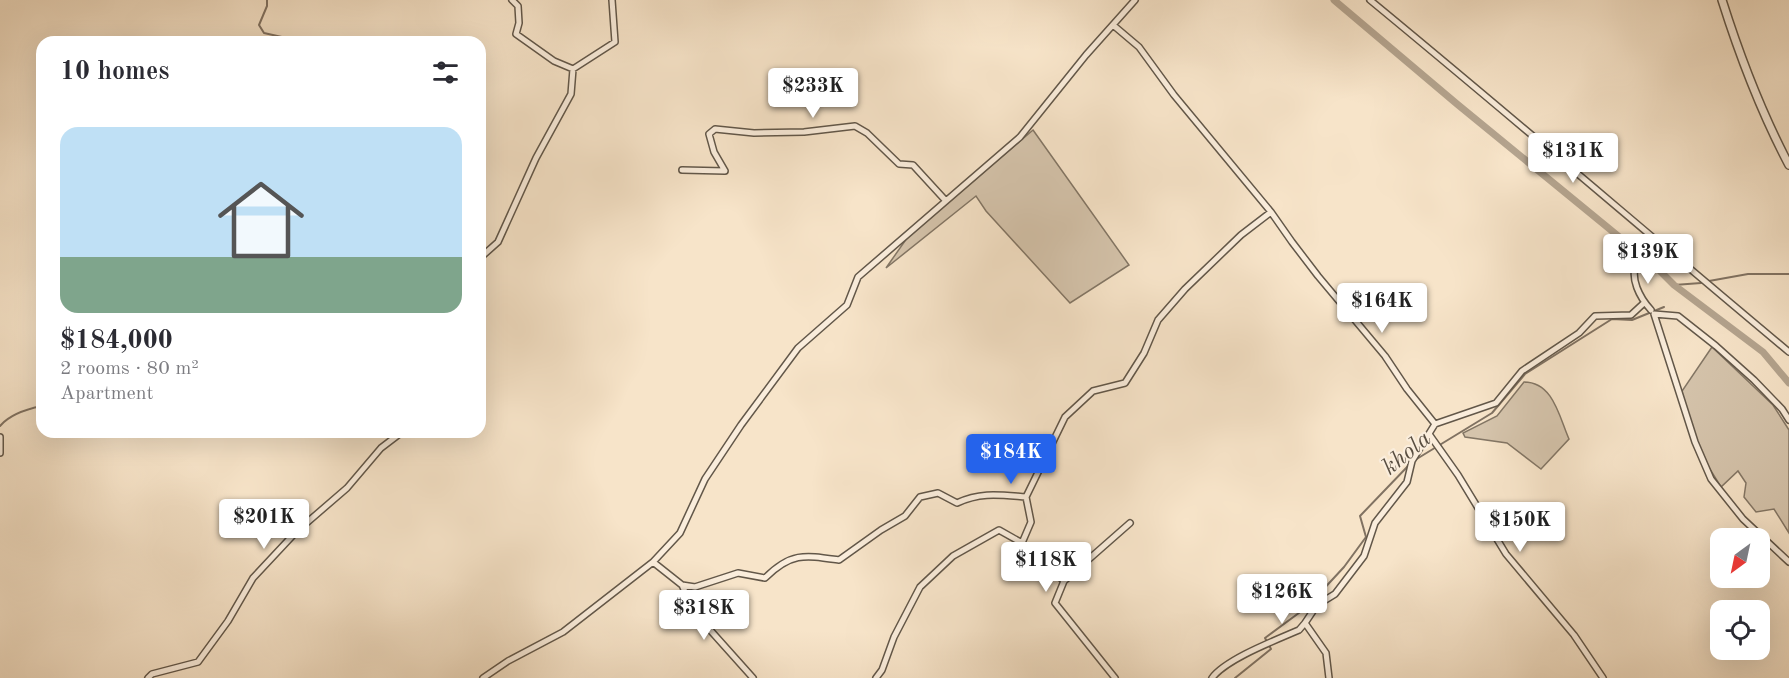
<!DOCTYPE html>
<meta charset="utf-8">
<style>
:root{--surface:#fff;--page:#f2f2f3;--text:#2b2b33;--muted:#7c7c81;--line:#e1e1e2;--accent:#2563eb}
body{margin:0;font-family:"Old Standard TT",serif;background:var(--page);color:var(--text);height:100vh;display:flex;flex-direction:column;font-size:22px;white-space:nowrap}
*{box-sizing:border-box;margin:0}
p{font-size:20px;color:var(--muted)}
.icon{flex:none;width:33px;height:33px;fill:none;stroke:currentColor;stroke-width:2;stroke-linecap:round;stroke-linejoin:round}
.map{position:relative;flex:1;overflow:hidden}
.side{position:absolute;left:36px;top:36px;width:450px;height:402px;display:flex;flex-direction:column;background:var(--surface);border-radius:18px;box-shadow:0 6px 24px #0002}
.side>*{flex:none}
.needle{width:39px;rotate:213deg}
.fabs{position:absolute;left:1710px;top:528px;display:grid;gap:12px}
.fabs a{display:grid;place-items:center;width:60px;height:60px;border-radius:12px;background:var(--surface);box-shadow:0 6px 24px #0002;font-size:30px}
.price{position:absolute;translate:-50% -51px;padding:0 14px;border-radius:6px;background:#fff;color:#222;font-size:20px;line-height:39px;filter:drop-shadow(0 2px 3px #0008)}
.price::after{content:'';position:absolute;left:50%;top:36px;width:18px;height:14px;margin-left:-9px;background:inherit;clip-path:polygon(0 0,100% 0,50% 100%)}
.price.current{background:var(--accent);color:#fff}
ul{padding:0;list-style:none}
li{display:grid;align-content:center;gap:12px;height:318px;padding:0 24px}
li+li{border-top:2px solid var(--line)}
li span{display:grid;place-items:center;height:186px;border-radius:18px;color:#555}
li>.icon{margin-inline-start:auto}
span .icon{width:108px;height:108px;fill:#fffc;stroke-width:1}
li b{font-size:26px}
h2{display:flex;justify-content:space-between;align-items:center;height:72px;padding:0 24px;font-size:26px}
.map>svg:first-child{display:block}
.green{fill:#d5c4ac;stroke:#837665;stroke-width:1.5}
.lines{fill:none;stroke-linecap:round;stroke-linejoin:round}
.stream{stroke:#807262;stroke-width:2}
.canal{stroke:#b4a48f;stroke-width:7}
.minor-casing{stroke:#625749;stroke-width:8}
.tertiary-casing{stroke:#625749;stroke-width:10}
.minor{stroke:#faeddc;stroke-width:5}
.tertiary{stroke:#faeddc;stroke-width:7}
.labels{text-anchor:middle;stroke-width:4.5;stroke-linejoin:round;paint-order:stroke}
.water-label{font-size:24px;font-style:italic;fill:#584d40;stroke:#faeddc}
</style>
<div class="map">
<svg width="1789" height="678" viewBox="0 0 1789 678">
<rect width="100%" height="100%" fill="#f7e4c9"/>
<filter id="stains"><feTurbulence type="fractalNoise" baseFrequency=".00333" numOctaves="4"/><feColorMatrix values="0 0 0 0 .2 0 0 0 0 .09 0 0 0 0 .02 0 0 0 .5 -.17"/></filter>
<radialGradient id="worn" r=".72"><stop offset=".6" stop-color="#630" stop-opacity="0"/><stop offset="1" stop-color="#630" stop-opacity=".3"/></radialGradient>
<path class="green" d="M1033 130 1129 265 1070 303 986 211 976 196 886 268 907 238Z
M1712 347 1773 405 1789 430V533L1774 509 1756 512 1744 497 1746 483 1738 471 1721 487 1703 458 1680 394Z
M1524 382C1553 382 1559 416 1569 439L1541 469 1507 443 1465 437 1463 433 1497 416Z"/>
<g class="lines">
<path class="stream" d="M267 0V6L259 25 264 33 304 42
M1709 281 1748 274H1789
M1674 285 1701 283
M0 426C10 414 27 409 42 406
M1415 460 1492 413 1525 374 1612 319 1632 320 1664 307
M1235 678 1271 649 1265 638 1307 607 1344 567 1366 537 1360 516 1409 465"/>
<path class="canal" d="M1334 0 1457 104 1656 267 1674 285 1763 352 1789 383"/>
<g class="minor-casing">
<path id="minor" d="M512 0 518 6 519 23 516 34 554 61 573 69
M1370 0C1511 116 1649 235 1789 352
M1113 25 1139 47 1174 95 1271 212 1292 242 1318 276 1385 356 1407 389 1435 424 1412 461 1407 482 1375 523 1364 556 1335 594 1317 605 1305 623 1326 653 1329 678
M682 170 725 171 714 152 709 134 715 129 754 133 804 132 855 126 867 133 899 164 913 165 946 201
M480 258 498 242 536 158 571 94 573 69 615 42 612 0
M1651 310C1640 298 1629 278 1637 262 1641 254 1649 247 1655 240
M1789 420 1782 409 1754 380 1716 346 1678 316 1654 314 1695 442 1711 479 1743 519 1789 562
M1435 424 1496 403 1522 371 1579 333 1595 316 1631 315 1644 303
M1429 434 1458 475 1506 554 1574 635 1603 678
M0 437V453
M1026 497 1031 522 1022 543 1064 581 1055 603 1115 678
M653 562 682 585 695 587 738 573 765 578C791 552 805 555 839 560L881 530 905 516 920 497 938 493 957 503C981 492 999 495 1026 497L1065 417 1093 391 1125 383 1144 353 1158 320 1185 289 1241 235 1271 212
M1064 581 1130 523
M682 585 694 612 753 678
M148 678 152 674 198 662 228 621 253 578 296 532 347 488 381 448 402 432
M483 678 508 661 563 632 653 562 680 533 705 479 741 425 798 348 847 305 858 277 1020 137 1086 55 1135 0
M876 678 882 670 894 637 920 587 953 556 999 530 1022 543
M1212 678C1226 659 1276 640 1299 630L1305 623"/>
</g>
<g class="tertiary-casing">
<path id="tertiary" d="M1722 0C1740 57 1761 112 1789 165"/>
</g>
<use href="#minor" class="minor"/>
<use href="#tertiary" class="tertiary"/>
</g>
<g class="labels">
<g class="water-label">
<text transform="translate(1406 452) rotate(-39)" y="8">khola</text>
</g>
</g>
<rect width="100%" height="100%" filter="url(#stains)"/>
<rect width="100%" height="100%" fill="url(#worn)"/>
</svg>
<div class="fabs">
<a><svg class="needle" viewBox="-14 -14 28 28"><path d="M0-13l5 13h-10z" fill="#e53935"/><path d="M0 13l5-13h-10z" fill="#7c7c81"/></svg></a>
<a><svg class="icon" aria-label="locate" viewBox="0 0 24 24"><circle cx="12" cy="12" r="6"/><path d="M12 2v4M12 18v4M2 12h4M18 12h4"/></svg></a>
</div>
<b class="price" style="left:813px;top:119px">$233K</b>
<b class="price" style="left:1573px;top:184px">$131K</b>
<b class="price" style="left:1648px;top:285px">$139K</b>
<b class="price" style="left:1382px;top:334px">$164K</b>
<b class="price current" style="left:1011px;top:485px">$184K</b>
<b class="price" style="left:264px;top:550px">$201K</b>
<b class="price" style="left:1520px;top:553px">$150K</b>
<b class="price" style="left:1046px;top:593px">$118K</b>
<b class="price" style="left:1282px;top:625px">$126K</b>
<b class="price" style="left:704px;top:641px">$318K</b>
<section class="side">
<h2>10 homes<svg class="icon" aria-label="filters" viewBox="0 0 24 24"><path d="M4 7h16M4 17h16"/><circle cx="9" cy="7" r="2"/><circle cx="15" cy="17" r="2"/></svg></h2>
<ul>
<li><span style="background:linear-gradient(#bfe0f5 70%,#7fa58c 0)"><svg class="icon" aria-label="home" viewBox="0 0 24 24"><path d="M3 11l9-7 9 7M6 9v11h12V9"/></svg></span><div><b>$184,000</b><p>2 rooms · 80 m²</p><p>Apartment</p></div></li>
</ul>
</section>
</div>
